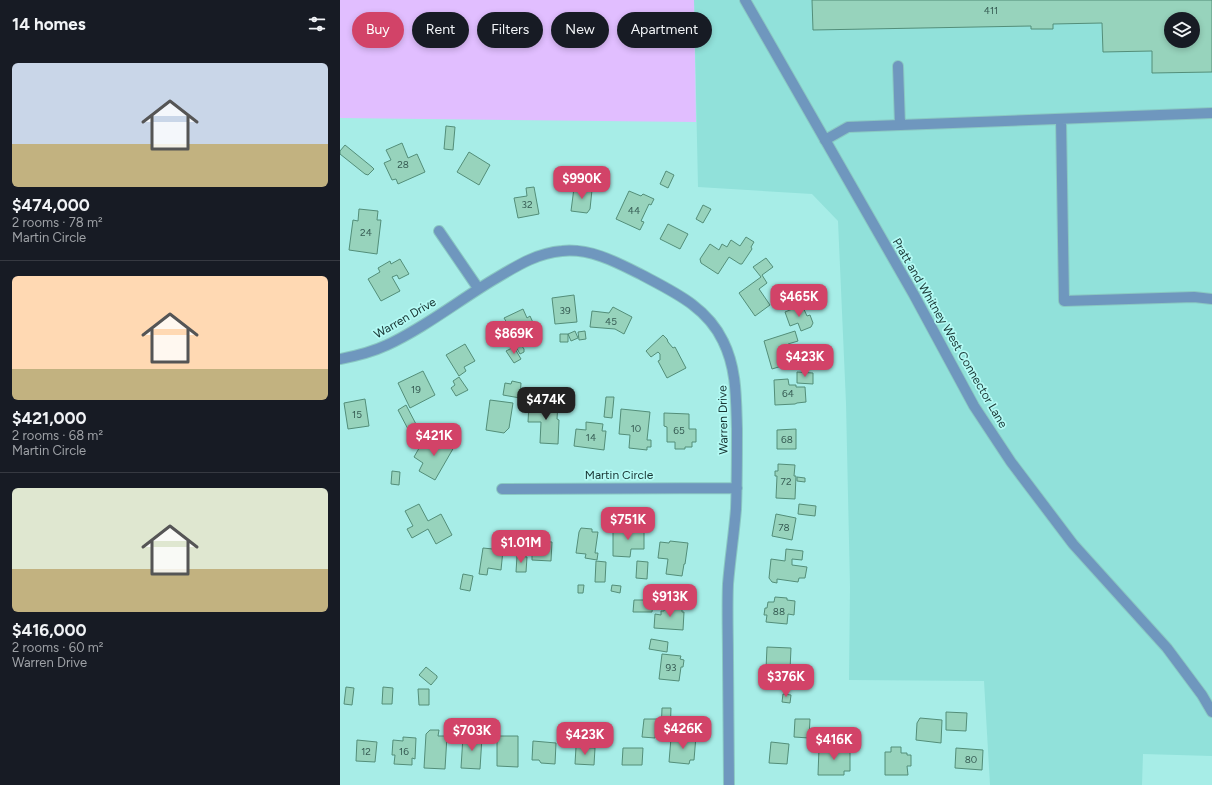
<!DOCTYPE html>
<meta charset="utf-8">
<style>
:root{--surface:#171b24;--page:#242831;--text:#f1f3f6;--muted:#9ea1a6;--line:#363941;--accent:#d24368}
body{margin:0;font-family:Figtree,sans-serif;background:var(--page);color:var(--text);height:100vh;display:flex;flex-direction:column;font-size:15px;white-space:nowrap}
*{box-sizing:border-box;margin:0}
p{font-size:13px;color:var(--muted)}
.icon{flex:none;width:22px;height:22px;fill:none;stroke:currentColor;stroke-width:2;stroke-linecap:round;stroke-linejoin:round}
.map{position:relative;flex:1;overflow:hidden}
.side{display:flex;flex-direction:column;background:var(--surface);width:340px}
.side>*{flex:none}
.banner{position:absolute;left:12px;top:12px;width:380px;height:36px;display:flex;gap:8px}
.buttons{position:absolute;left:824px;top:12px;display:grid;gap:8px}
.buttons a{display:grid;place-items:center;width:36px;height:36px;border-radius:50%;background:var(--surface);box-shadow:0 2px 6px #0003;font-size:20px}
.price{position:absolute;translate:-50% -34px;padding:0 9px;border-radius:8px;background:var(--accent);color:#fff;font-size:13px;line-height:26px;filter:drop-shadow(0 1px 2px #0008)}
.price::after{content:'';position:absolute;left:50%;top:24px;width:12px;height:9px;margin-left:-6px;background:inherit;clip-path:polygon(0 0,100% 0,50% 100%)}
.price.on{background:#222;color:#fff}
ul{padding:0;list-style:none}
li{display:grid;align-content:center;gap:8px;height:212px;padding:0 12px}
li+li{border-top:1px solid var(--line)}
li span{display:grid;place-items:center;height:124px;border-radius:6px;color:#555}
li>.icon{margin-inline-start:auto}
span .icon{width:72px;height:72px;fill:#fffc;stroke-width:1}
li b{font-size:17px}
h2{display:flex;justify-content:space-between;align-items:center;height:48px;padding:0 12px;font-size:17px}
.chip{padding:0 14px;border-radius:18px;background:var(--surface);box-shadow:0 2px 6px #0003;font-size:14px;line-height:36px}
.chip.on{background:var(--accent);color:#fff}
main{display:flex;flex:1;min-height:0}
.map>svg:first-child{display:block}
.built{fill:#91e1da;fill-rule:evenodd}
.green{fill:#e1beff}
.building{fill:#97d3bc;stroke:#538e79;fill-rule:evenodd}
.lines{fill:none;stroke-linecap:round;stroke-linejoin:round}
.lane-casing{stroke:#8ac8c3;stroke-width:12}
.street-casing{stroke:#8ac8c3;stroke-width:12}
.lane{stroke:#6f97be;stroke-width:10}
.street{stroke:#6f97be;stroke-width:10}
.labels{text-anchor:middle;stroke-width:3.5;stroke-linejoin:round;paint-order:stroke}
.number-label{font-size:10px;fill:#375c54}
.street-label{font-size:12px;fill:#173432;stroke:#b4faf4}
</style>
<main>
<section class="side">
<h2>14 homes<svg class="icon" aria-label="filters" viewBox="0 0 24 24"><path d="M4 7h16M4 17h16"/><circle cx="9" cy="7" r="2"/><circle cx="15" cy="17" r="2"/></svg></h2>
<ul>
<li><span style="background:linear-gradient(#c9d6e8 65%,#c2b280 0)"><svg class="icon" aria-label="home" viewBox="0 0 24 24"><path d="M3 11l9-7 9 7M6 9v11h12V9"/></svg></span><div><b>$474,000</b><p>2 rooms · 78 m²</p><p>Martin Circle</p></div></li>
<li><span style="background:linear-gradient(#ffd9b3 75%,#c2b280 0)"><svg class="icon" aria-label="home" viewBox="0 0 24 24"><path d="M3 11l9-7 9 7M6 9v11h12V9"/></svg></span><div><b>$421,000</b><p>2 rooms · 68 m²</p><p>Martin Circle</p></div></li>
<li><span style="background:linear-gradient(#dfe7d0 65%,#c2b280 0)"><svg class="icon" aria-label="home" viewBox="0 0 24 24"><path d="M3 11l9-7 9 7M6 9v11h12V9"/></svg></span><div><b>$416,000</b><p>2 rooms · 60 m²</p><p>Warren Drive</p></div></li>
</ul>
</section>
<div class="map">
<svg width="872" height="785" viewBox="0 0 872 785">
<rect width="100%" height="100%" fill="#a7ede7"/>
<path class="built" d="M354 0H872V756L803 754 802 785H650L644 681 509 680 510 587 506 403 498 221 472 194 358 187ZM831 19H853V41H831Z"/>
<path class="green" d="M0 0H354L356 122 0 118Z"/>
<path class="building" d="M472 0H872V72L812 73V51L763 52 762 23 713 24V29H691V26L473 30ZM831 19H853V41H831Z
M106 126 115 127 113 150 104 149Z
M62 143 68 158 77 154 85 172 58 184 56 179 52 180 44 163 51 160 46 150Z
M5 145 32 167 34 169 28 175 25 174 0 154V151Z
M129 152 150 165 139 185 117 172Z
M326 171 334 175 328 188 320 184Z
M194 187 199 214 178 218 174 198 187 196 186 188Z
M234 188 252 190 250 209 247 213 231 211Z
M289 191 301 196 303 194 314 199 311 205 309 204 301 221 304 222 300 230 276 219Z
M363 205 371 209 363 223 356 219Z
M19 209 38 211 37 220H41L37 254 9 250 13 220 18 221Z
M328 224 348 234 340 249 320 239Z
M406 237 414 242 411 247 412 249 402 264H400L389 257 378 274 361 263 360 259 370 244 379 250 382 244 387 247 391 240 400 246Z
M426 258 433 267 422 275 427 283 419 289 430 305 415 316 399 293 421 277 413 267Z
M60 259 69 274 59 279 57 275 52 277 60 291 41 301 28 279 40 272 38 268 50 261 51 264Z
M234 295 237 322 215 324 212 298Z
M462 305 467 316 470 315 473 323 471 327 461 331 458 323 450 326 445 312Z
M273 307 292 317 284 334 275 329 250 327 252 311 269 313Z
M183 309 187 318 190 316 195 327 172 339 167 329 170 328 164 318Z
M235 331 238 338 231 341 228 334Z
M245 331 246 339 239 340 238 332Z
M455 331 458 341 448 344 451 355 443 357 445 365 432 369 424 341Z
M220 334H228V342H220Z
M323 335 327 339 328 342 333 348 335 347 346 368 327 378 318 361 320 360V354L318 352 311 357 306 351Z
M179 342 184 349V352L180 354 175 345Z
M125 344 135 361 124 367 126 371 119 376 106 355Z
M174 347 181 359 174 363 166 351Z
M83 371 95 395 70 408 58 383Z
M457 372 473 373V384L457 383Z
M119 377 128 390 116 396 111 388 115 385 113 381Z
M448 379 449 385H456V387H465L466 402 457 403 455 404 435 405 434 380Z
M172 381 181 383 180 398 163 395 165 383 171 384Z
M266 397H274L272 418 264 417Z
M25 399 29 426 8 429 4 403Z
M150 400 173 403 169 428 164 433 146 430Z
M201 403 218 404 217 419 219 420 218 444 200 443 201 422H188L189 404 200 405Z
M66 405 77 426 69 431 58 410Z
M281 409 310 412 307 440H311V447H307V450L289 448 290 435 279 434Z
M324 413 349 414V429H356V442H352V447H345V449H335V442H327V427L324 426Z
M246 422 263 424 262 431H266L264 450 234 446 236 429 246 430Z
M456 429V449H437V430Z
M97 437 114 447 95 480 79 471 83 463 74 457 82 443 91 448Z
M438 464 455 465 454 476H456L455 499 436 498 437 476H435V471H438Z
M52 471 60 472 59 485 51 484Z
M457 477 465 478V482L457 481Z
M79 504 88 521 101 514 112 535 96 544 88 529 72 538 67 529 73 526 65 511Z
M459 504 476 506 475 516 458 514Z
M436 514 456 518 452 540 432 536Z
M289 525H296V529H304V549H291L290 557 273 556V529L289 530Z
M241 528 252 529V532H258L255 553H258L257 560 245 558 246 554 236 553 239 532Z
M192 541 212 542 211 561 192 560Z
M330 541 348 543 345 564H344L342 576 326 574 328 559 318 558 320 542 329 543Z
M143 548 163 550 161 570 148 568 147 575 139 574Z
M446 549 463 551 462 560 452 559V565L467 567 465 578H459L458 582 437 579V583L432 582 429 578 431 559 445 561Z
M177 556 187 557 186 572H176Z
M256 561 266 562 265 582H255Z
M297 561 308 562 307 579 296 578Z
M123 574 133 576 130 591 120 589Z
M238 585H244L243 593H238Z
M272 585 281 586 280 593 271 591Z
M435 597 447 598V600L455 601 454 615 448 614 447 624 426 622 427 615H424L425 608H427L428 602H434Z
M294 600H313L312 612H293Z
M325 605 342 606V612H344L343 630 314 628 315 614 321 615V611H324Z
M311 639 328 642 327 652 309 649Z
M427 647 451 648 450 670 426 669Z
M322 654 341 656 340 659 344 660 343 667H341L339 681 319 679Z
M86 667 97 676V678L91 685 79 675Z
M6 687 14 688 12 705 4 704Z
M43 687 53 688 52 704H42Z
M78 689H89V705H79Z
M443 694 451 695 450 703 442 702Z
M322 708H331L330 734 328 735H321Z
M606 712 627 713 626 731 606 730Z
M580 718 602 720 601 743 576 740 577 723Z
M304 719H317L315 738 302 737Z
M455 719H470L469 738 454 737Z
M90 730H99L98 736H107L105 769 84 768 86 734Z
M347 735 356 736 354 760H350L349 764 329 762 331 738 347 739Z
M123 736 142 737 140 769 121 768Z
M157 736H178V767L157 766Z
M63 737 76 738 75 759 72 758V765L54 764 55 755H52L53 740 63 741Z
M17 740 37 742 35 762 16 761Z
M193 741 216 743 215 764 201 763 199 760H192Z
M431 742 449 744 447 764 429 763Z
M236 747 255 748 254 765 235 764Z
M551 747H561V753H567V755H571V766H567L568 775H545V752H551Z
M283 748H303L302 765H282Z
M479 748H504V750H510V771H504V775H478Z
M616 748 643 750 642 770 615 768Z"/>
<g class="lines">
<g class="lane-casing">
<path id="lane" d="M558 66 560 125
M721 119 724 301 854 297 872 299
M485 140 508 127 872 113"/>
</g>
<g class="street-casing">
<path id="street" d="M405 0 574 295 634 406 671 462 733 544 827 648 862 695 872 712
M99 231 138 288
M0 359C16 356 32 352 47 345 84 328 118 301 153 280 175 267 196 253 222 251 251 248 278 263 302 275 334 292 367 307 383 341 397 369 396 399 397 429 397 455 397 482 396 509 394 534 390 559 388 584 387 610 388 635 388 660 388 702 389 743 389 785
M162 489 397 488"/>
</g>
<use href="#lane" class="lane"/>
<use href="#street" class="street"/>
</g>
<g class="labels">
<g class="number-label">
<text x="651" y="14">411</text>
<text x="63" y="168">28</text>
<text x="187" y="208">32</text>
<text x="294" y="214">44</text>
<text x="26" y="236">24</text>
<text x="225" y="314">39</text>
<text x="271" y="325">45</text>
<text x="76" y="393">19</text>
<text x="448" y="397">64</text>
<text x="17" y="418">15</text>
<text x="296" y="432">10</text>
<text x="339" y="434">65</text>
<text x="251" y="441">14</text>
<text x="447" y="443">68</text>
<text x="446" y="485">72</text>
<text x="444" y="531">78</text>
<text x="439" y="615">88</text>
<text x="331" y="671">93</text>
<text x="26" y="755">12</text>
<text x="64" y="755">16</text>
<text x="631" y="763">80</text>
</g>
<g class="street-label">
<text transform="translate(65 318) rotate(-30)" y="4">Warren Drive</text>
<text transform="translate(610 333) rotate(60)" y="4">Pratt and Whitney West Connector Lane</text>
<text transform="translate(383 420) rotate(-91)" y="4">Warren Drive</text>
<text x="279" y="479">Martin Circle</text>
</g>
</g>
</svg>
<div class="buttons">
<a><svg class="icon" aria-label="layers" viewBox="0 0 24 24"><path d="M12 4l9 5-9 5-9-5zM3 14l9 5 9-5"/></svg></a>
</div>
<b class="price" style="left:242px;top:200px">$990K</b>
<b class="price" style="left:459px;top:318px">$465K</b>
<b class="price" style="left:174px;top:355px">$869K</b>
<b class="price" style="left:465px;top:378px">$423K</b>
<b class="price on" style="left:206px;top:421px">$474K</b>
<b class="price" style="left:94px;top:457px">$421K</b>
<b class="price" style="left:288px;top:541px">$751K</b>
<b class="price" style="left:181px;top:564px">$1.01M</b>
<b class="price" style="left:330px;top:618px">$913K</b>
<b class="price" style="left:446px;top:698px">$376K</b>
<b class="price" style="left:343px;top:750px">$426K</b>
<b class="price" style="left:132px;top:752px">$703K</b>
<b class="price" style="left:245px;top:756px">$423K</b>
<b class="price" style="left:494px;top:761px">$416K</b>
<div class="banner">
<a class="chip on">Buy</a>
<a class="chip">Rent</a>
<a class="chip">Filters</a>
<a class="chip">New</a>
<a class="chip">Apartment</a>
</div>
</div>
</main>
